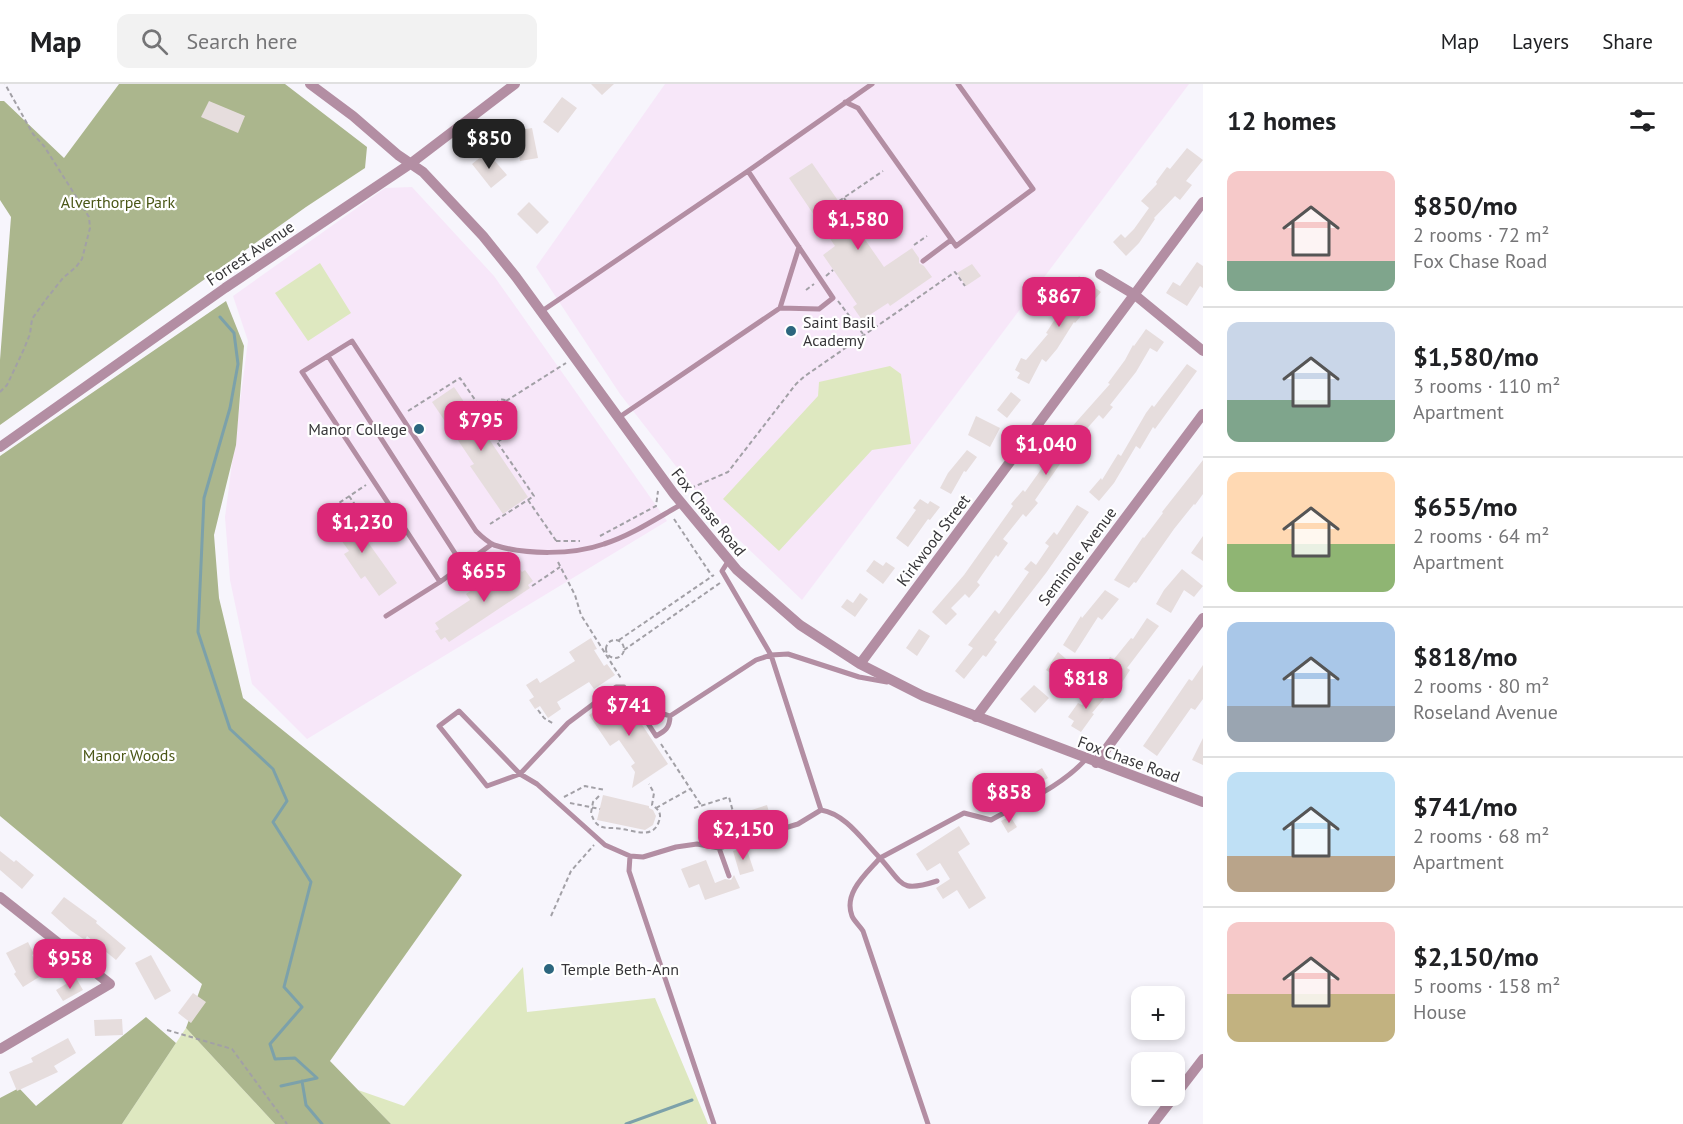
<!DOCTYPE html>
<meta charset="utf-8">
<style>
:root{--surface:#fff;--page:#f2f2f2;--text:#202124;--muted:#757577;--line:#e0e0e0;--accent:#db2777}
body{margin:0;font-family:"PT Sans",sans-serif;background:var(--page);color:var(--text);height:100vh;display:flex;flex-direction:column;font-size:22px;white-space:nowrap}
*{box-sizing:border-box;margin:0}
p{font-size:20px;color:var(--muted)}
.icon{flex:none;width:33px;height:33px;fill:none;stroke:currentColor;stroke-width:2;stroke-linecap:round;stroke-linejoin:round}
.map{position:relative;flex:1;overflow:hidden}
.panel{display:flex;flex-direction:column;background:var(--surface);width:480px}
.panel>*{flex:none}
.controls{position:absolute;left:1131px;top:902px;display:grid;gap:12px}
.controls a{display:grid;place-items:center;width:54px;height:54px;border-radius:12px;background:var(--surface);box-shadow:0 3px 9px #0003;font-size:30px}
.price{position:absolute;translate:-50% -51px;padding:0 14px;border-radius:12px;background:var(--accent);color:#fff;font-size:20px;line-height:39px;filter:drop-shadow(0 2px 3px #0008)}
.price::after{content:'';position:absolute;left:50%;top:36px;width:18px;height:14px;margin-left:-9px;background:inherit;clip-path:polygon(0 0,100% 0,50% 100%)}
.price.active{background:#222;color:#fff}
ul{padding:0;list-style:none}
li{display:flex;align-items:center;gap:18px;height:150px;padding:0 24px}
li+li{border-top:2px solid var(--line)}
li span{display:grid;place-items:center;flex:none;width:168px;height:120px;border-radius:12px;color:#555}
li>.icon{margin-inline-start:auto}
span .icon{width:72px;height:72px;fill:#fffc;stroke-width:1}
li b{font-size:26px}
h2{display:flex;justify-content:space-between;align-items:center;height:72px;padding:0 24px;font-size:26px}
header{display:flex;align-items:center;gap:36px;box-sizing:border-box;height:84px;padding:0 30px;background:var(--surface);border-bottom:2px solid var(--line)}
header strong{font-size:28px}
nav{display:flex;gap:33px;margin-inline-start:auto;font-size:21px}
.search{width:420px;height:54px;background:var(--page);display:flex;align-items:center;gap:15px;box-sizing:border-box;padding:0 21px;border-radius:12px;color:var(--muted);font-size:22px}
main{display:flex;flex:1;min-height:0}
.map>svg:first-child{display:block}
.education{fill:#f7e7f9}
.green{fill:#dee8c0}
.forest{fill:#abb68d}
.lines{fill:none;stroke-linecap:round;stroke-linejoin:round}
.stream{stroke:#7ca1aa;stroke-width:3}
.building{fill:#e6dddd}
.path{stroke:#a2a0a6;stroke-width:2;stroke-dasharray:4.5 3;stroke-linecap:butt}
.lane{stroke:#b38ea3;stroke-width:5}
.street{stroke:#b38ea3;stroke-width:10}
.poi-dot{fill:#2c667e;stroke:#fff;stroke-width:2}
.labels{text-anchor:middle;stroke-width:4.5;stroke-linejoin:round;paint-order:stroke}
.park-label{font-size:16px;fill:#4b5717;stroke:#fff}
.street-label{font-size:16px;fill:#373639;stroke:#fff}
.poi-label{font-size:16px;fill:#373639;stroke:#fff;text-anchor:start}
</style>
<header>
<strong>Map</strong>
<div class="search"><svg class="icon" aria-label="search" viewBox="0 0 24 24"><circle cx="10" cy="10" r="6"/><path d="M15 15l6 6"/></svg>Search here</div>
<nav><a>Map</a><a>Layers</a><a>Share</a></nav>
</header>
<main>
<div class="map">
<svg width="1203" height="1040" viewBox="0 0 1203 1040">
<rect width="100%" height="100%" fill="#f7f5fc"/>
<path class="education" d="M665 0H1189L802 516 716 434 620 310 536 183Z
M412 103 494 192 667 437 307 655 252 600 230 496 225 433 248 257 233 212 385 104Z"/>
<path class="green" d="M320 179 351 229 308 257 275 209Z
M890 282 901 290 911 360 872 366 779 467 723 415 818 312 819 298Z
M523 883 527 928 655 914 708 1040H391L358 1006 404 1022Z
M186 944 275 1040H122Z"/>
<path class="forest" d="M119 0H285L367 63 365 84 306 123 0 341V276L11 133 0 116V17H4L64 74Z
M226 217 244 262 236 361 214 451 219 514 243 614 462 791 330 977 391 1040H275L186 944 202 900 0 732V372Z
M146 933 176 959 122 1040H0V1014L19 1004 36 1022Z"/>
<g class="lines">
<path class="stream" d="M220 233 234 249 238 280 230 324 204 414 198 548 230 645 273 685 287 717 273 738 311 798 284 903 302 923 270 960 275 975 295 974 317 994 281 1002
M302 997 306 1021 322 1040
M626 1040 692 1016"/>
</g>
<path class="building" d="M591 0H614L602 11Z
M562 13 577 24 558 49 543 38Z
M209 17 245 32 238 49 201 33Z
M532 44 538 74 520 77 515 47Z
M1187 64 1203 76 1186 97 1192 101 1180 116 1175 112 1154 134 1155 135 1139 159 1126 172 1113 158 1121 150 1125 154 1134 145 1149 124 1141 117 1157 100 1156 98 1167 83 1170 85Z
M487 68 507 91 491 104 472 80Z
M812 79 884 183 912 164 919 174V179L924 182 932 193 890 222 888 219 862 236 853 223 857 220 823 171 835 162 789 94Z
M529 118 549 138 537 150 517 130Z
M1197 178 1203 182V204L1200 202 1187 222 1166 209 1173 198 1180 202Z
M972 180 981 192 966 202 957 189Z
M1079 192 1101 208 1075 239 1074 238 1057 265 1046 278 1042 275 1029 300 1017 294 1020 289 1015 286 1021 274 1026 276 1048 250 1046 249 1059 229 1076 209 1070 205Z
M1146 245 1164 258 1157 268 1150 264 1136 288 1110 321 1113 323 1103 335 1099 331 1068 366 1069 367 1035 416 1038 419 1026 433 1023 430 1003 455 1008 459 998 473 996 471 977 498 980 501 969 514 965 510 951 524 957 530 946 541 932 528 964 491 1013 422 1011 420 1023 406 1025 408 1069 346 1110 300 1108 299 1125 276 1133 261 1134 262Z
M1187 280 1197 287 1155 345 1153 343 1140 365 1136 362 1114 399 1099 417 1089 408 1101 394 1102 396 1118 370 1121 372 1146 329 1152 321 1154 323Z
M454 303 528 413 503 430 470 382 474 380 432 318Z
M1011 308 1021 316 1007 334 997 326Z
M976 332 1000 344 990 363 968 351Z
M967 366 977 373 966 388 964 387 951 410 940 404 948 389Z
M1203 376V410L1195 421 1194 420 1174 445 1136 499 1134 498 1129 504 1114 496 1143 453 1144 454 1163 429 1162 428Z
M920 415 928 420 930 417 940 423 930 436 928 435 908 463 896 454 916 426 913 424Z
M1077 421 1089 428 1046 489 994 556 997 558 986 573 983 571 964 595 955 587 973 564 968 561 995 526 999 530 1029 488 1024 485 1031 477 1036 481 1049 462 1045 459 1054 448 1057 451Z
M345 426 397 499 379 512 365 492 361 495 344 470 349 467 328 438Z
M1203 452V477L1191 469Z
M874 476 883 482 886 478 895 484 883 500 866 487Z
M517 482 522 488 525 486 533 497 528 501 530 504 449 558 445 553 441 556 435 547 439 545 435 539 470 516 466 510 479 501 482 505Z
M1182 485 1203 502 1194 513 1184 506 1171 529 1156 520 1164 506Z
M1105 506 1119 515 1102 536 1098 533 1075 569 1063 561 1081 532 1082 534Z
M860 509 868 515 855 533 841 523 847 515 853 519Z
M1147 534 1159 542 1127 584 1130 586 1121 600 1101 586 1110 573 1114 575 1131 554 1133 555Z
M919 545 930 552 917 572 906 564Z
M591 554 597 565 594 566 604 582 607 580 615 591 594 605 589 598 557 618 561 625 548 634 540 622 535 625 529 616 534 613 526 601 537 594 540 599 575 577 569 568Z
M1058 568 1072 580 1062 596 1046 586Z
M1203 581V615L1195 626 1191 624 1157 672 1143 662 1189 595 1192 597Z
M1034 601 1049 614 1035 629 1020 615Z
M1098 603 1107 611 1092 629 1094 630 1081 648 1071 642 1074 637 1068 633 1078 619 1082 621Z
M621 609 668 680 632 704 635 688 631 682 635 679 619 656 610 662 589 631Z
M1203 654V681L1192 676Z
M1042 684 1048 694 1019 711 1013 701Z
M603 711 649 722V724L653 726 656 732 653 741 645 746 597 736Z
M767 721 773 742 743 752 736 731Z
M1010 732 1017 743 1008 749 1001 737Z
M959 742 970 760 958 768 986 814 969 825 957 806 943 815 936 804 950 795 940 779 927 787 916 770Z
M746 763 754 787 740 791 733 767Z
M0 767 14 778 16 776 34 791 22 805 0 786Z
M706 776 715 799 725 795 731 796 734 791 740 804 705 816 699 800 689 804 681 785Z
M64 813 97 837 96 839 126 864 116 876 87 852 85 856 70 846 51 829Z
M28 858 34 870 32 871 44 890 23 903 14 890 16 888 6 869Z
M151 871 171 907 155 916 135 879Z
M76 894 83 906 63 917 56 906Z
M193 909 206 918 191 939 178 929Z
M122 935 123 951 95 952 94 936Z
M68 954 76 969 54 982 58 988 17 1007 9 988 33 978 31 974Z"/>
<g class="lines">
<path class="path" d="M844 114 857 132 853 134 856 138
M839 117 883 87
M914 161 927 152
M826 192 833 186
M806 206 814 200
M838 217 863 250
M0 308 7 301 24 265 30 250 32 235 47 214 63 194 76 183 82 175 90 144 89 133 44 62 33 50 5 0
M496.5 321a5.5 5.5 0 1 1 11 0a5.5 5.5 0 1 1-11 0Z
M506 317 566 279
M504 326 516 329
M408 327 460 294 502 355 497 358 534 412 490 440
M476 336 497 324
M684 407 728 388 796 300 805 292 955 188 965 202
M349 412 373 447
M528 416 557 458
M327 427 366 401
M674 435 712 492
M600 452 656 422 658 407
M556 457H580
M558 478 575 511 581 531 622 596
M465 491 474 504
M532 502 560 483
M606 565a9 9 0 1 1 18 0a9 9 0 1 1-18 0Z
M619 556 714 491
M624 566 720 499
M538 626 544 634 554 640
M661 660 701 721
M599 712 593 718 591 729C597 749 608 742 622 745 635 747 654 755 659 737 662 729 658 725 652 721L654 709 649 700
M564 713 585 702 605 706
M570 719 600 725
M656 724 690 705
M694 724 729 713 739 750
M551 832 571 787 594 761
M167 946 232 965 287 1040"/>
<path class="lane" d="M845 18 858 24 956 162 1033 105 958 0
M748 87 872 0
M923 177 951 156
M780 224 799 163
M542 227 748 87 833 214 819 225 780 224 618 334
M328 272 462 480
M492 460 440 498 302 288 352 257 476 447C481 452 488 458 494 461 525 471 573 471 604 460 632 451 657 434 682 420
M729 476 722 487 771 571 821 726 798 740 719 764 729 792
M386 532 440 498
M647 638 656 652C665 647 670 644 670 632
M821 726C846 730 863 757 880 774L964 729 991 736C1023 718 1061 703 1086 675
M719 764 697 760 676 763 643 773 630 772 605 761 537 700 520 690 459 627 439 642 487 702 520 690 568 639 616 603H624L647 638C655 630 660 628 670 632L756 576 771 571 788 570 859 593 887 598
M630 772 629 787 714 1040
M928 1040 863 847C860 842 854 837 852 832 843 809 866 790 880 774 904 801 900 809 937 797"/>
<path class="street" d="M310 0 353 32 398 71 423 88 483 152 516 193 674 410 737 486 800 541 860 580 923 612 1203 718
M1100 190 1135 211 1203 267
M0 363 225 204 410 80 515 0
M860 580 1203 118
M976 633 1203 330
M1096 679 1203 534
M0 813 110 900 0 965
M1153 1040 1203 975"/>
</g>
<g class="poi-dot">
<circle cx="791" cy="247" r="6"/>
<circle cx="419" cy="345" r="6"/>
<circle cx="549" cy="885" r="6"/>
</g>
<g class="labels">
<g class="park-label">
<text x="118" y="124">Alverthorpe Park</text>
<text x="129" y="677">Manor Woods</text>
</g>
<g class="street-label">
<text transform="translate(250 169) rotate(-34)" y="6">Forrest Avenue</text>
<text transform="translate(709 428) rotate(51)" y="6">Fox Chase Road</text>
<text transform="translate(933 456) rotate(-53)" y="6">Kirkwood Street</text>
<text transform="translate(1077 472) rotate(-53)" y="6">Seminole Avenue</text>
<text transform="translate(1129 675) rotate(20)" y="6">Fox Chase Road</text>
</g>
<g class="poi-label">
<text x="803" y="244">Saint Basil<tspan x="803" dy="18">Academy</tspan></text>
<text x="407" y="351" text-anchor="end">Manor College</text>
<text x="561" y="891">Temple Beth-Ann</text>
</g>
</g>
</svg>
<div class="controls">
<a>+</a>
<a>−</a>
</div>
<b class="price active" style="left:489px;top:86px">$850</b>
<b class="price" style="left:858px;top:167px">$1,580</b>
<b class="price" style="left:1059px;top:244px">$867</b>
<b class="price" style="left:481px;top:368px">$795</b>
<b class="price" style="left:1046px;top:392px">$1,040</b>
<b class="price" style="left:362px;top:470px">$1,230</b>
<b class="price" style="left:484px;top:519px">$655</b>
<b class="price" style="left:1086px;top:626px">$818</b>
<b class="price" style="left:629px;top:653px">$741</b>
<b class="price" style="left:1009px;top:740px">$858</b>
<b class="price" style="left:743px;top:777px">$2,150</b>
<b class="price" style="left:70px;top:906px">$958</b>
</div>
<section class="panel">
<h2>12 homes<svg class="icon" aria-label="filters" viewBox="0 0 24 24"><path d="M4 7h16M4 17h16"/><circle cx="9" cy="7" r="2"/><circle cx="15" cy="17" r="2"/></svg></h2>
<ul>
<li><span style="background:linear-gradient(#f6c9c9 75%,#7fa58c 0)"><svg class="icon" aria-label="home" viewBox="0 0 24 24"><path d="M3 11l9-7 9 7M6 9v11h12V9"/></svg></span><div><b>$850/mo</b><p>2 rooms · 72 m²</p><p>Fox Chase Road</p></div></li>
<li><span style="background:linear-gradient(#c9d6e8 65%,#7fa58c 0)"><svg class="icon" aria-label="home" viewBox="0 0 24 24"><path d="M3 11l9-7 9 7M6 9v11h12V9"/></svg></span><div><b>$1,580/mo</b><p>3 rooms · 110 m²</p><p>Apartment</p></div></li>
<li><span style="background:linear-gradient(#ffd9b3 60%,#8fb573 0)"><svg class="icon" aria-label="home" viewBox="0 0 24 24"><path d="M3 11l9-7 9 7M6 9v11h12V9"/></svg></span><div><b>$655/mo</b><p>2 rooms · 64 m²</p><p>Apartment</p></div></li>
<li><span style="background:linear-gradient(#a9c7e8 70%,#9aa5b1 0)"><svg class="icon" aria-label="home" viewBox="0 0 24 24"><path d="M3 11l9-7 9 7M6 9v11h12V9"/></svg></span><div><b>$818/mo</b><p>2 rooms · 80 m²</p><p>Roseland Avenue</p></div></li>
<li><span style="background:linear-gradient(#bfe0f5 70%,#b9a48a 0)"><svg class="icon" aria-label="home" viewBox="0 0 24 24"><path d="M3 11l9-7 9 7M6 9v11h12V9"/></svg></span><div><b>$741/mo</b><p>2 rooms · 68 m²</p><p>Apartment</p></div></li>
<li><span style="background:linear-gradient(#f6c9c9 60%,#c2b280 0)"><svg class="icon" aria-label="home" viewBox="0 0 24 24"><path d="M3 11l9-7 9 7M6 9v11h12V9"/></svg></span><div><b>$2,150/mo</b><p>5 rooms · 158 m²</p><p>House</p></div></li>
</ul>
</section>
</main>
